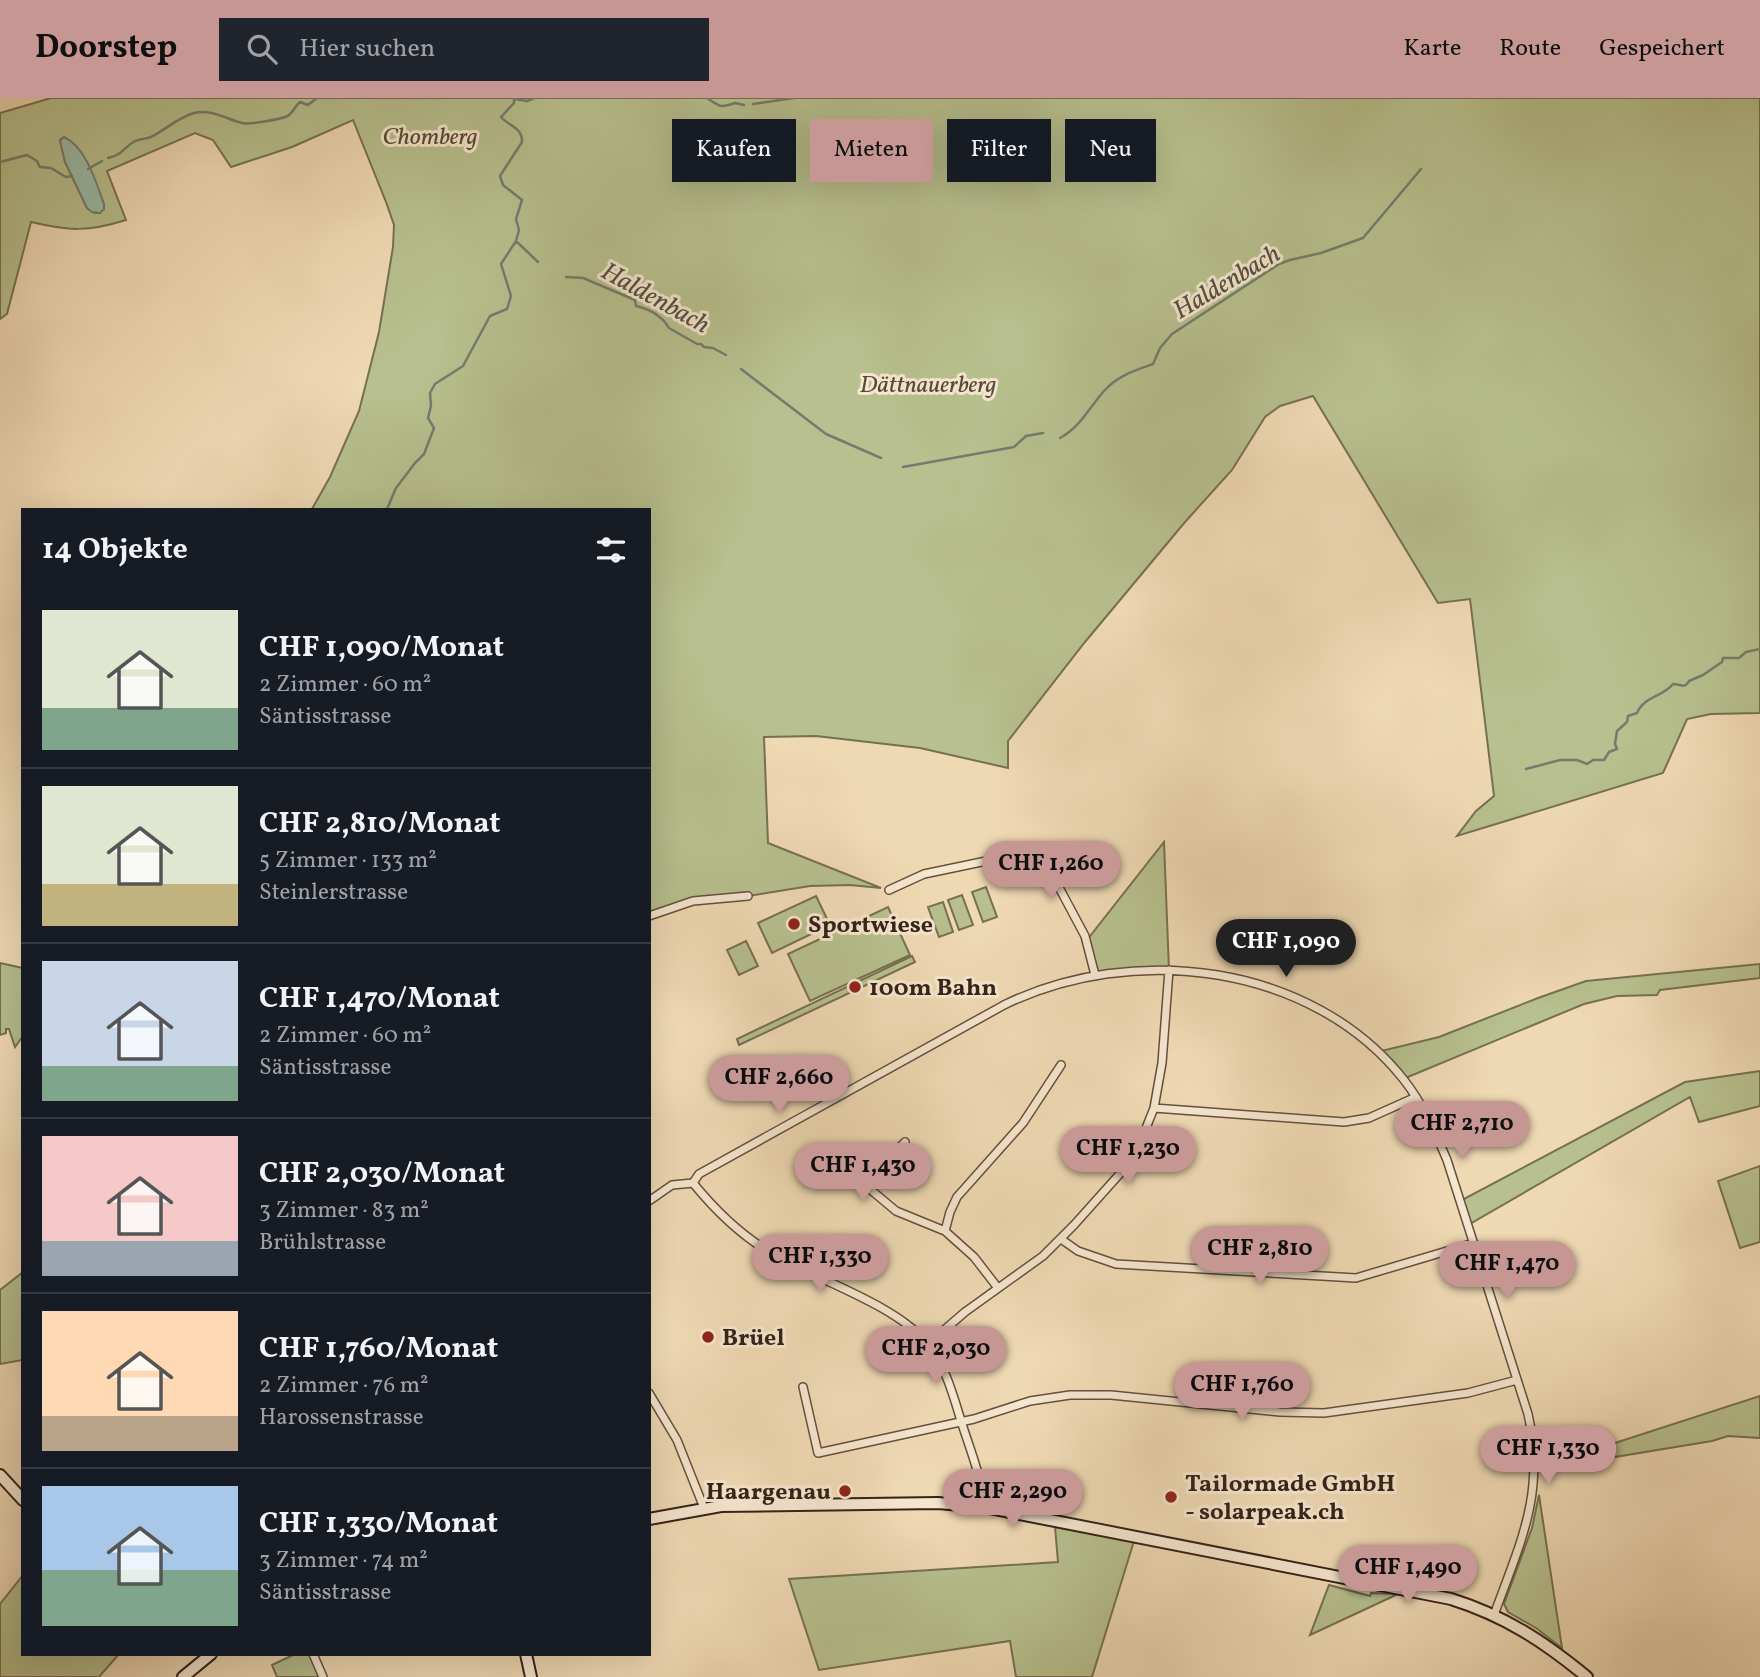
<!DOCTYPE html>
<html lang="de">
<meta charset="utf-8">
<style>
:root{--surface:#171b24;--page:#20242c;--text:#f1f3f6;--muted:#9ea1a6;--line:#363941;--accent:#c59692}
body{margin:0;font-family:Vollkorn,serif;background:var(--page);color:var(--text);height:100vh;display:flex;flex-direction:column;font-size:26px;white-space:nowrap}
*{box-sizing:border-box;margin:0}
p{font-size:23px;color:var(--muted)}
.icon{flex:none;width:38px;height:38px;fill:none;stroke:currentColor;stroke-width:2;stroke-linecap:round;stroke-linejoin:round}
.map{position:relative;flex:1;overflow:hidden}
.drawer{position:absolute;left:21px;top:410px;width:630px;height:1148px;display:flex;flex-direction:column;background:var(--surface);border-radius:0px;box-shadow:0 7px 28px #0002}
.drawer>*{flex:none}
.banner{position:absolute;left:672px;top:21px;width:665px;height:63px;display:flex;gap:14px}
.price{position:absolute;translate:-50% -60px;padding:0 16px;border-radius:24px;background:var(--accent);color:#111;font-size:23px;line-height:46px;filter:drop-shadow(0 2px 4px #0008)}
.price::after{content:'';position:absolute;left:50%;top:42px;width:21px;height:16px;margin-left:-10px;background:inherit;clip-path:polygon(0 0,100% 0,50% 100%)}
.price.current{background:#222;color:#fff}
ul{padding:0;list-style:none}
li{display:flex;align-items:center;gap:21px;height:175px;padding:0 21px}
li+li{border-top:2px solid var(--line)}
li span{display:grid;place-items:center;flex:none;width:196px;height:140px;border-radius:0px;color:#555}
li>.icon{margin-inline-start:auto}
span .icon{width:84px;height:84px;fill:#fffc;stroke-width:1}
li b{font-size:30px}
h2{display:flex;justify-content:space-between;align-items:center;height:84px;padding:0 21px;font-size:30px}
.tag{padding:0 24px;border-radius:0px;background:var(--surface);box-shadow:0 7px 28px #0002;font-size:24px;line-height:63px}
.tag.current{background:var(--accent);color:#111}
header{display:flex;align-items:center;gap:42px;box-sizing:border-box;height:98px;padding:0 35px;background:var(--accent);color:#111}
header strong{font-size:33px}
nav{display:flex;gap:38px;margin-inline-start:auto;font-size:24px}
.search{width:490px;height:63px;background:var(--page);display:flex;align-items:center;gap:18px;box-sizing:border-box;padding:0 24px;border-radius:0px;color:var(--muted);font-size:26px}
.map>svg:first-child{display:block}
.green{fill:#b7c08e;stroke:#767053;stroke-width:2;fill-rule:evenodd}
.water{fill:#9bbba7;stroke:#737d6e;stroke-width:2}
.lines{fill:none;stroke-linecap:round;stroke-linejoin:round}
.stream{stroke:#737d6e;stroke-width:2.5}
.street-casing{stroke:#644f3f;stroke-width:10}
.secondary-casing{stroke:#362118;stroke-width:14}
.street{stroke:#f5e6ce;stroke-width:7}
.secondary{stroke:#f5e6ce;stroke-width:10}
.poi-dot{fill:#8f2418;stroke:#f5e6ce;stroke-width:2.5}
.labels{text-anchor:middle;stroke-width:6;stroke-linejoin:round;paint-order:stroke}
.park-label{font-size:24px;font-style:italic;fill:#564936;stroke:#f5e6ce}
.poi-label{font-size:24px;font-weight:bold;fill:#362118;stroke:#f5e6ce;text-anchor:start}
.water-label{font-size:26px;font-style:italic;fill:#544f43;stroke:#f5e6ce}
</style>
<header>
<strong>Doorstep</strong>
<div class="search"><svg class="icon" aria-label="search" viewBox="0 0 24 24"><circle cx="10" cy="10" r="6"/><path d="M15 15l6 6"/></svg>Hier suchen</div>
<nav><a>Karte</a><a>Route</a><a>Gespeichert</a></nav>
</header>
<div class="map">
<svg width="1760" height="1579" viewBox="0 0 1760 1579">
<rect width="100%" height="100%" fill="#efd9b3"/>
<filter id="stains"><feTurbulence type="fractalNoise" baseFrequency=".00286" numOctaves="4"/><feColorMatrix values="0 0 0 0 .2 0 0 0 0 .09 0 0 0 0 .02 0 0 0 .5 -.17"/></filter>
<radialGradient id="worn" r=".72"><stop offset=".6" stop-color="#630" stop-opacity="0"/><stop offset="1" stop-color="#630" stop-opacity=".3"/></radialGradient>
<path class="green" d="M51 0H1760V615L1711 616 1687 621 1663 675 1457 738 1476 713 1494 698 1470 501 1438 505 1313 298 1280 308 1265 319 1232 372 1185 424 1085 544 1008 643V670L920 650 816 638 764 639 768 745 881 790 850 787 810 788 748 798 713 800 649 818V411H312L330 379 359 313 379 234 393 149 394 127 386 104 353 22 292 49 231 69 213 42 195 35 107 73 126 122C88 134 69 133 31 124L7 216 0 221V15ZM64 39C90 64 94 80 100 115H95L87 110 65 64 60 42Z
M1164 744 1169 872 1095 877 1087 842Z
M986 789 997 819 983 824 972 794Z
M962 797 973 827 959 832 948 802Z
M816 798 830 827 772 855 758 825Z
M943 804 953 834 939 839 928 809Z
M888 809 910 857 810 903 788 856Z
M746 843 758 868 739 877 727 852Z
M912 858 915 864 739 947 737 941Z
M0 865 23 870V938L15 949 9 931H6V935L0 937Z
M1760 866V880L1660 892 1657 897 1617 898 1584 906 1403 981 1377 954 1439 939 1538 900 1586 883Z
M1760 973V1008L1699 1024 1690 999 1468 1127 1460 1103 1685 984Z
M1760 1068V1144L1740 1150 1718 1083Z
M23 1174V1262L0 1266V1192Z
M1760 1298V1340L1728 1338 1712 1343 1548 1370 1547 1367Z
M1539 1397 1562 1550 1536 1530 1508 1514 1504 1506 1532 1430Z
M1055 1429 1134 1443 1092 1579H1016L1010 1543 819 1572 789 1481 1058 1464Z
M23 1477V1556H119L99 1579H0V1506Z
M1329 1487 1370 1498 1371 1495 1398 1496 1310 1537Z
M295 1556H313L323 1579H277L272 1567Z"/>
<path class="water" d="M64 39C86 49 96 84 104 106V111L100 115 92 114 87 110 65 64 60 43Z"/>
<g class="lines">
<path class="stream" d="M328 0H333
M707 0C720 9 720 10 735 5L744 7
M515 1 527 3 534 0
M753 6 794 0
M108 60C123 57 124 49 135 43 140 41 146 41 151 39 165 32 179 19 194 15 212 11 226 21 242 25 247 27 285 21 289 17 294 13 295 8 300 4L308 7 317 0
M0 64 27 57 37 63 40 69 51 70 66 79 72 78
M88 71 102 63
M516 143 538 164
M566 179 583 180 635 202 636 208C649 211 662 218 669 230L697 246H701L704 249 713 250 726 257
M741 271 826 336 881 360
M1060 340C1081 329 1090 308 1105 292 1117 278 1136 272 1153 266L1160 250 1172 236 1279 166 1290 162 1321 155 1363 140 1421 71
M903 369 1014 349 1026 338 1043 335
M387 411 396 390 415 365 424 356 434 330 428 320 431 308 430 295 435 286 463 268 490 218 507 211 511 198 501 166 516 143 519 132 516 121 522 102 503 87 500 78 522 44C523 30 509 28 501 19L514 5V0
M1526 671 1560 662H1577L1587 666 1593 662H1604L1609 654 1617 651 1615 646 1617 633 1627 624 1628 618 1637 615C1644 598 1663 599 1673 586 1681 586 1685 591 1689 583L1703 577 1722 564 1723 560H1739L1746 554 1760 551"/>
<g class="street-casing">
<path id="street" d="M889 792 924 776 1039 752 1085 838 1095 877
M649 818 693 803 748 798
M1154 1010 1344 1024 1369 1020 1416 999
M905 1044 870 1079 871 1092 896 1113 945 1133 974 1159 998 1190
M693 1085 699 1076 1004 907C1132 844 1312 865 1404 982 1423 1006 1435 1034 1447 1062L1528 1316C1546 1395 1520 1445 1494 1517
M693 1085C715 1112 743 1139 773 1156 817 1182 894 1206 926 1244 946 1268 953 1297 962 1326 971 1354 982 1380 984 1409
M649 1103 672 1087 693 1085
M945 1133 950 1114 957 1099 1023 1025 1061 967
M1061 1141 1078 1153 1116 1166 1356 1180 1474 1145
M928 1246 965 1214 1043 1158 1074 1127 1134 1060 1154 1010 1162 965 1169 872
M803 1289 818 1355 974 1321 1030 1303 1070 1297H1111L1280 1314 1324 1315 1468 1295 1517 1282
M649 1295 677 1342 704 1410
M313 1556 323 1579"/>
</g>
<g class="secondary-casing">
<path id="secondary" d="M0 1377 23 1402
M649 1421 721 1408 938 1405 984 1409 1451 1501C1505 1518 1543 1543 1587 1579
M526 1556 531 1579
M183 1579 211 1556"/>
</g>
<use href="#street" class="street"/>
<use href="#secondary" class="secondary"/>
</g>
<g class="poi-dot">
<circle cx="794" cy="826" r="7"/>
<circle cx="855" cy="889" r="7"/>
<circle cx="708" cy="1239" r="7"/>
<circle cx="845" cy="1393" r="7"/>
<circle cx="1171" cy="1399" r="7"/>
</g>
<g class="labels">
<g class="park-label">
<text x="430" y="46">Chomberg</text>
<text x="928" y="294">Dättnauerberg</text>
</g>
<g class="poi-label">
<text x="808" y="834">Sportwiese</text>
<text x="869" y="897">100m Bahn</text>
<text x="722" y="1247">Brüel</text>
<text x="1185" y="1393">Tailormade GmbH<tspan x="1185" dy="28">- solarpeak.ch</tspan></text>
<text x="831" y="1401" text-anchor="end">Haargenau</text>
</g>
<g class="water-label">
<text transform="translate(1226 183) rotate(-31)" y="9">Haldenbach</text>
<text transform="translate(656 199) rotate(29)" y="9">Haldenbach</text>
</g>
</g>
<rect width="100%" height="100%" filter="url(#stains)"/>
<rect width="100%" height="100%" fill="url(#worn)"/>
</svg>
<b class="price" style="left:1051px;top:803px">CHF 1,260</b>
<b class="price current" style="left:1286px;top:881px">CHF 1,090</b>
<b class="price" style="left:779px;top:1017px">CHF 2,660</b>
<b class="price" style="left:1462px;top:1063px">CHF 2,710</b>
<b class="price" style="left:1128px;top:1088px">CHF 1,230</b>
<b class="price" style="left:863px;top:1105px">CHF 1,430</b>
<b class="price" style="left:1260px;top:1188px">CHF 2,810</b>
<b class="price" style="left:820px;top:1196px">CHF 1,330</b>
<b class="price" style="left:1507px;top:1203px">CHF 1,470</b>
<b class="price" style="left:936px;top:1288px">CHF 2,030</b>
<b class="price" style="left:1242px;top:1324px">CHF 1,760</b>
<b class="price" style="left:1548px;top:1388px">CHF 1,330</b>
<b class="price" style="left:1013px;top:1431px">CHF 2,290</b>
<b class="price" style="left:1408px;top:1507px">CHF 1,490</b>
<div class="banner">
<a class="tag">Kaufen</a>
<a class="tag current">Mieten</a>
<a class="tag">Filter</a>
<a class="tag">Neu</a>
</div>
<section class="drawer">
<h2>14 Objekte<svg class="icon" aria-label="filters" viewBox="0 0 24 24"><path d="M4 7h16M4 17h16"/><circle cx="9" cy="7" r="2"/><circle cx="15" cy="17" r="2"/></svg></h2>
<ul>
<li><span style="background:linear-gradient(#dfe7d0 70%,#7fa58c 0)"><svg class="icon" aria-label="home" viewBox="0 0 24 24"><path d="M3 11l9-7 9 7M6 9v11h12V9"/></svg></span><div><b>CHF 1,090/Monat</b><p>2 Zimmer · 60 m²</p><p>Säntisstrasse</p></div></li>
<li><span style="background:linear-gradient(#dfe7d0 70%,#c2b280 0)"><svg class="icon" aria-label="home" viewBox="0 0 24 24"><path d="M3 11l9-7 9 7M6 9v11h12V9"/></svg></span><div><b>CHF 2,810/Monat</b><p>5 Zimmer · 133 m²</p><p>Steinlerstrasse</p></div></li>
<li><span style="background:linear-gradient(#c9d6e8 75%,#7fa58c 0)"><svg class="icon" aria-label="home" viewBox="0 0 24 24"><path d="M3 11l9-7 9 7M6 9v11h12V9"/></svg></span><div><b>CHF 1,470/Monat</b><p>2 Zimmer · 60 m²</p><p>Säntisstrasse</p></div></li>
<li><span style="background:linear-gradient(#f6c9c9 75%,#9aa5b1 0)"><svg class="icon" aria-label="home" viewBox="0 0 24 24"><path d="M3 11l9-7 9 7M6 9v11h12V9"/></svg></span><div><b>CHF 2,030/Monat</b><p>3 Zimmer · 83 m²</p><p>Brühlstrasse</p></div></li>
<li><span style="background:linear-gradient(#ffd9b3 75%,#b9a48a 0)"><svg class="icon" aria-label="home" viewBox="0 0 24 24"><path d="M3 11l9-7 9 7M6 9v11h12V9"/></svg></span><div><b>CHF 1,760/Monat</b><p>2 Zimmer · 76 m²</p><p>Harossenstrasse</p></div></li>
<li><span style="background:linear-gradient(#a9c7e8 60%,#7fa58c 0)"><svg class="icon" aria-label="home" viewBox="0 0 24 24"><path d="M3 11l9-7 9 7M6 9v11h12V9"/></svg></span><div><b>CHF 1,330/Monat</b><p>3 Zimmer · 74 m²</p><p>Säntisstrasse</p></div></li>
</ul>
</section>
</div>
